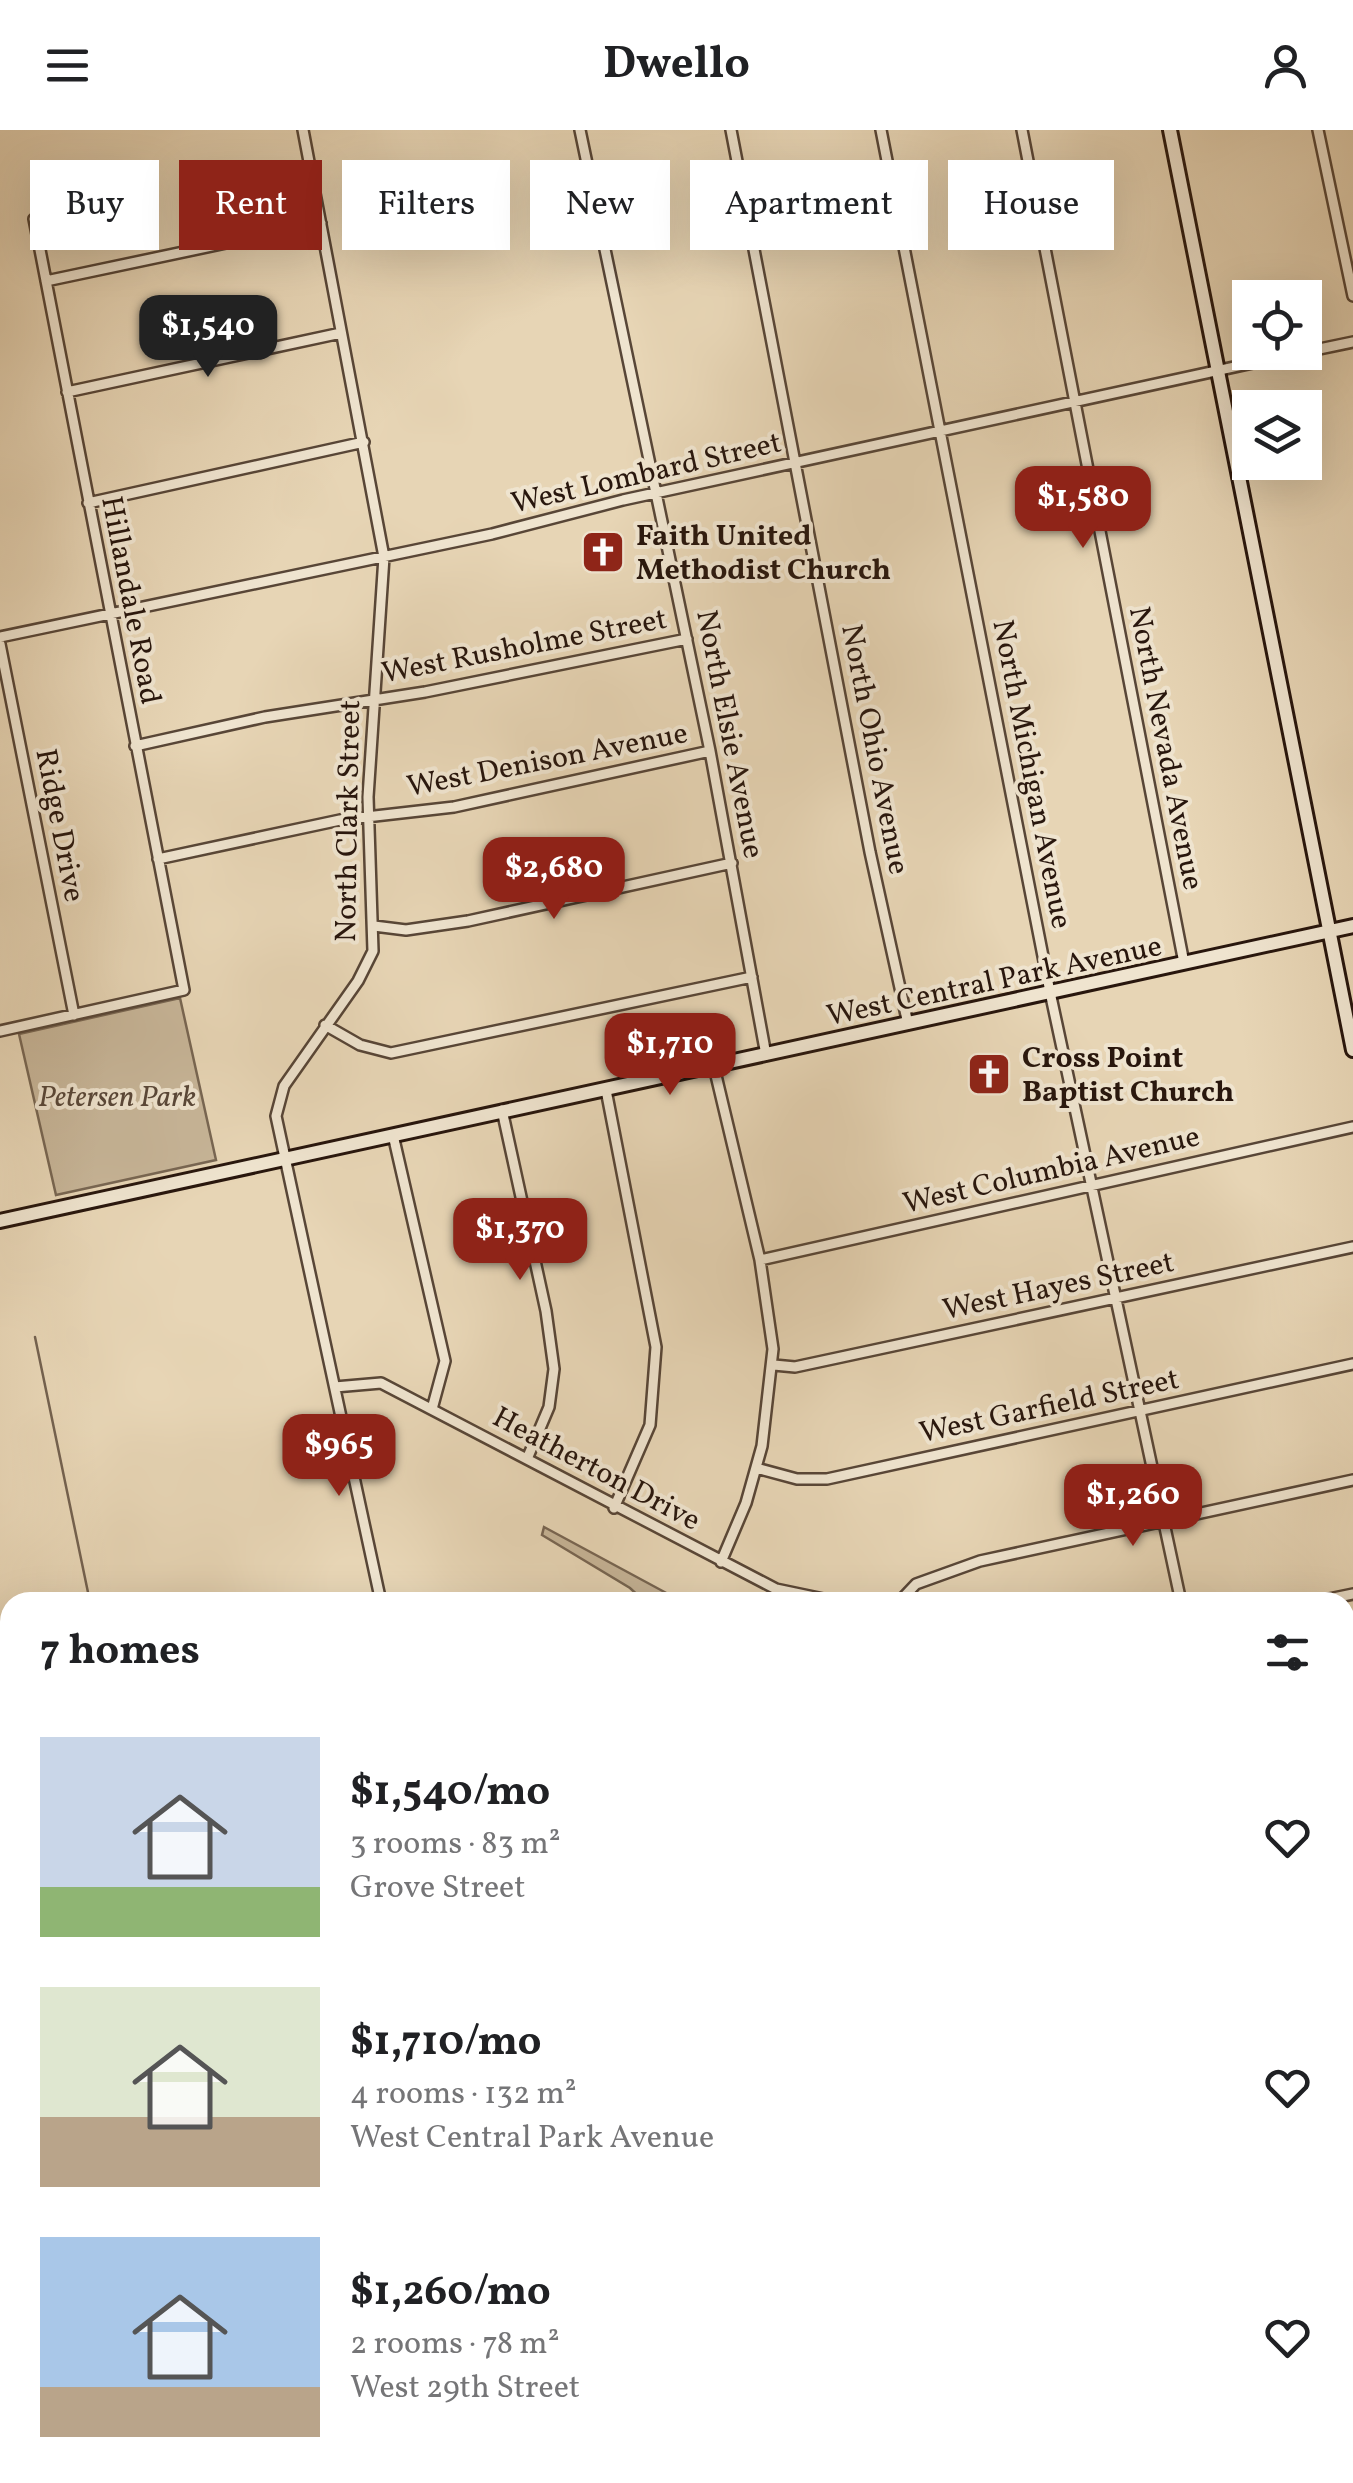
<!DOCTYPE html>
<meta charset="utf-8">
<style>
:root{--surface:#fff;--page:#f2f2f2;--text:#202124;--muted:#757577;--accent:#8f2418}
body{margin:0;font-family:Vollkorn,serif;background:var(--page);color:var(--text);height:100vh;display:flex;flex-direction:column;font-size:38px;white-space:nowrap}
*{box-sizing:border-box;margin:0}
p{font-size:32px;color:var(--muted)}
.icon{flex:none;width:55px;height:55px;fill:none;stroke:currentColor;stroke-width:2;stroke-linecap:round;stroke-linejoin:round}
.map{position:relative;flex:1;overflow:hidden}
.sheet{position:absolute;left:0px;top:1462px;width:1355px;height:892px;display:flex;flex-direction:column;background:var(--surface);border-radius:30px 30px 0 0;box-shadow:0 10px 40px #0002}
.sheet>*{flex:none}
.guide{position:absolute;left:30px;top:30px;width:1295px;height:90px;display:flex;gap:20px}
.tools{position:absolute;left:1232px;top:150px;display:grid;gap:20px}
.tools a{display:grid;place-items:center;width:90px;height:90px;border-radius:0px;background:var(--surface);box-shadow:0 10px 40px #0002;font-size:50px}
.price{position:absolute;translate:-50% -85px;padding:0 22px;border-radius:20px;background:var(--accent);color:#fff;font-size:32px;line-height:65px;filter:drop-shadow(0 2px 5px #0008)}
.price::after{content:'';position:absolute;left:50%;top:60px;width:30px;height:22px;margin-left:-15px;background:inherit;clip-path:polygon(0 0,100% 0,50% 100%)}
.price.current{background:#222;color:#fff}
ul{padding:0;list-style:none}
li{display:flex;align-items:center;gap:30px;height:250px;padding:0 40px}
li span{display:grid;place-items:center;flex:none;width:280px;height:200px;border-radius:0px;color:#555}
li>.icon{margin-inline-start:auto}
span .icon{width:120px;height:120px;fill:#fffc;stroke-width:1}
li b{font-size:42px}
h2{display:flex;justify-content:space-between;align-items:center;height:120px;padding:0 40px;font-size:42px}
.tag{padding:0 35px;border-radius:0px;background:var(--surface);box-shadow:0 10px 40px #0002;font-size:35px;line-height:90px}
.tag.current{background:var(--accent);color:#fff}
header{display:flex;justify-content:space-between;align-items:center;height:130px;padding:0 40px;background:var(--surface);font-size:45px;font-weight:700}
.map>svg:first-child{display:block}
.green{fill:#c7b598;stroke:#786652;stroke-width:2.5}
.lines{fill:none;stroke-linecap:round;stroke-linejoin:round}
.stream{stroke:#746250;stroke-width:2.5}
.river{stroke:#a6947c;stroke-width:18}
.street-casing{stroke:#584637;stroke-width:14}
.secondary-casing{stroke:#28160d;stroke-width:18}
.street{stroke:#efe4cf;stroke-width:9}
.secondary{stroke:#efe4cf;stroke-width:12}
.rail-casing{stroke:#28160d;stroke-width:6}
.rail{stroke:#efe4cf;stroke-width:2.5;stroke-dasharray:8;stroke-linecap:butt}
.labels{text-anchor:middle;stroke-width:8;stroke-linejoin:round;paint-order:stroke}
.street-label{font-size:30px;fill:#28160d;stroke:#efe4cf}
.poi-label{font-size:30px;font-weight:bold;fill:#28160d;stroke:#efe4cf;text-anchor:start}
.park-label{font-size:30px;font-style:italic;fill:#584637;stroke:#efe4cf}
</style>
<header><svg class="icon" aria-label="menu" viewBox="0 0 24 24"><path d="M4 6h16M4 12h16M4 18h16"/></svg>Dwello<svg class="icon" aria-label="person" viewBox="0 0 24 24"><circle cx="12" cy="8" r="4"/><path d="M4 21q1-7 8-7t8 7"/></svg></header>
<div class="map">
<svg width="1353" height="2353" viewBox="0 0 1353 2353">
<rect width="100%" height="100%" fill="#e7d5b5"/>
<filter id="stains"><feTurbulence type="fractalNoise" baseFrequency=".002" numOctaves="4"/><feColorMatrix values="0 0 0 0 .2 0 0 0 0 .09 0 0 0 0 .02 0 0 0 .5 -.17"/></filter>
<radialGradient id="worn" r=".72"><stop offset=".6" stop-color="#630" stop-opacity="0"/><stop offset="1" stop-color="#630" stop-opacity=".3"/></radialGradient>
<path class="green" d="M180 868 216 1030 56 1065 19 904Z
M544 1397 683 1472H645L630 1458 542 1405Z
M1345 1805 1353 1809V2143L1345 2141Z
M1345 2157 1353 2158V2353H1275L1279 2345H1345V2200L1349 2190H1345Z
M10 2249V2345H610L607 2353H0V2251Z"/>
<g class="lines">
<path class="stream" d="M35 1207 90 1472"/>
<path class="river" d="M1345 1976 1353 1970
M10 2353 21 2345"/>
<g class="street-casing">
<path id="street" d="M303 0 384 427 368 667 373 821 358 851 284 956 276 986 381 1472
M580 0 710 621 766 925
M731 0 870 722 908 894
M881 0 1050 862 1181 1472
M1022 0 1184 833
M1318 0 1353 166
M46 151 321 93
M1305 222 1353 212
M67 262 341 203
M88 373 364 312
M0 507 492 404 623 370 1303 222
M0 514 74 885
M135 616 265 587 425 562 687 509
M158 729 340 690 454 677 710 621
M374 796 406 800 468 791 732 733
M325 895 360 915 391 923 752 847
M0 901 184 860 34 89
M714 937 760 1130 773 1219 762 1316 746 1373 721 1432
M606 960 656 1217 650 1295 614 1378
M502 980 546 1181 554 1239 549 1277 527 1329
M393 1005 445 1231 432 1279
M760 1130 1353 997
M774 1235 795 1237 1353 1117
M335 1257 381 1253 776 1459 838 1472
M756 1338 797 1349H827L1353 1234
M899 1472 916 1454 980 1431 1353 1350
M1314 1472 1353 1464
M1345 1584 1353 1581
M1345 1730 1353 1735
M643 2353 647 2345"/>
</g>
<g class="secondary-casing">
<path id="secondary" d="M1170 0 1353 920
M0 1091 1353 796
M0 1821 10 1826
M1087 2345 1103 2353"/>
</g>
<use href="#street" class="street"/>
<use href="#secondary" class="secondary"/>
<g class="rail-casing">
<path id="rail" d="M0 1573 10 1578
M1345 2150 1353 2151"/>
</g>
<use href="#rail" class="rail"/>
</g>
<defs>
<g id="church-square" transform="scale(2.25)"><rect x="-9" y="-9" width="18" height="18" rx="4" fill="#8f2418" stroke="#efe4cf"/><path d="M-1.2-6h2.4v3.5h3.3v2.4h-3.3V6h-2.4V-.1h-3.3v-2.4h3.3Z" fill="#fff"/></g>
</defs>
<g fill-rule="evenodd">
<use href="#church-square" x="603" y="422"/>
<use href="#church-square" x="989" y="944"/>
</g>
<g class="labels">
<g class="street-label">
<text transform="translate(646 342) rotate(-13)" y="10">West Lombard Street</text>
<text transform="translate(132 470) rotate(79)" y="10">Hillandale Road</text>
<text transform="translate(524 515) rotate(-11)" y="10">West Rusholme Street</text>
<text transform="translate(731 604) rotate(79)" y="10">North Elsie Avenue</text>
<text transform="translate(1167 618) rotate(79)" y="10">North Nevada Avenue</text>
<text transform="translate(876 619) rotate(79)" y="10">North Ohio Avenue</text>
<text transform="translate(547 629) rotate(-11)" y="10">West Denison Avenue</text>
<text transform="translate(1033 644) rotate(79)" y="10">North Michigan Avenue</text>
<text transform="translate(347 691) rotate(-89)" y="10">North Clark Street</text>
<text transform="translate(61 695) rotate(79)" y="10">Ridge Drive</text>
<text transform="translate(994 850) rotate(-12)" y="10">West Central Park Avenue</text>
<text transform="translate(1051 1039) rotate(-13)" y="10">West Columbia Avenue</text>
<text transform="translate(1058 1155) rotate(-12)" y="10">West Hayes Street</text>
<text transform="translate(1049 1275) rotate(-12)" y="10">West Garfield Street</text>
<text transform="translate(597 1338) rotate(28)" y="10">Heatherton Drive</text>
</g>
<g class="poi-label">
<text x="636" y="415">Faith United<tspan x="636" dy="34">Methodist Church</tspan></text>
<text x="1022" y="937">Cross Point<tspan x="1022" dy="34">Baptist Church</tspan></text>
</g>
<g class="park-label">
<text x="117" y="976">Petersen Park</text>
</g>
</g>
<rect width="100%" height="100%" filter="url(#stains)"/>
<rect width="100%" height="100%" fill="url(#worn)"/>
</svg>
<div class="tools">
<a><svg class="icon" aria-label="locate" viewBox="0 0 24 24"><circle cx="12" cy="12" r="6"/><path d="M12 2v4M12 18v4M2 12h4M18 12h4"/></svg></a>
<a><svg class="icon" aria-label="layers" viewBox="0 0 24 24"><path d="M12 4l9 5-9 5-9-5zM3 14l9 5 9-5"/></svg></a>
</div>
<b class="price current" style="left:208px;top:250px">$1,540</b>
<b class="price" style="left:1083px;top:421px">$1,580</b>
<b class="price" style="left:554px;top:792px">$2,680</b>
<b class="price" style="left:670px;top:968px">$1,710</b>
<b class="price" style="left:520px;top:1153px">$1,370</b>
<b class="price" style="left:339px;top:1369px">$965</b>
<b class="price" style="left:1133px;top:1419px">$1,260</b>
<div class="guide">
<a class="tag">Buy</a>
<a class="tag current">Rent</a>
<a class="tag">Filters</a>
<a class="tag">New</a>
<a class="tag">Apartment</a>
<a class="tag">House</a>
</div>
<section class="sheet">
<h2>7 homes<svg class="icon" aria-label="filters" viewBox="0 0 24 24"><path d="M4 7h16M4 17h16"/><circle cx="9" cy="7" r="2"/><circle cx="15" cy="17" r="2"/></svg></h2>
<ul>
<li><span style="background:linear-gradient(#c9d6e8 75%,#8fb573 0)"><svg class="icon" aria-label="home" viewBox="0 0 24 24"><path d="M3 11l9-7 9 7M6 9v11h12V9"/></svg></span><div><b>$1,540/mo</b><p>3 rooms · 83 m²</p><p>Grove Street</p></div><svg class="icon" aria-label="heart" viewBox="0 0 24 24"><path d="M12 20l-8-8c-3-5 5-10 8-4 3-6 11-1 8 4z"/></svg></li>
<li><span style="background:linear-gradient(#dfe7d0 65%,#b9a48a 0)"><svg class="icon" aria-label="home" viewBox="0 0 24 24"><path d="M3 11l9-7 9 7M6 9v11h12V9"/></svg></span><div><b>$1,710/mo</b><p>4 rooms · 132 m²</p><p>West Central Park Avenue</p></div><svg class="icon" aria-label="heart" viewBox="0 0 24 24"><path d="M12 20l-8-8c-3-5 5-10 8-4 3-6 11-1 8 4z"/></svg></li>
<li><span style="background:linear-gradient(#a9c7e8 75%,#b9a48a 0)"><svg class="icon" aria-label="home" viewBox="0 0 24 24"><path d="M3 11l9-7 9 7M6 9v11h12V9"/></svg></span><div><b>$1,260/mo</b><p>2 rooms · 78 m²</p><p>West 29th Street</p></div><svg class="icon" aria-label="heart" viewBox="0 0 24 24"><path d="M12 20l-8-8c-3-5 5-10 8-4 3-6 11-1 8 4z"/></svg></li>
</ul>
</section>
</div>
